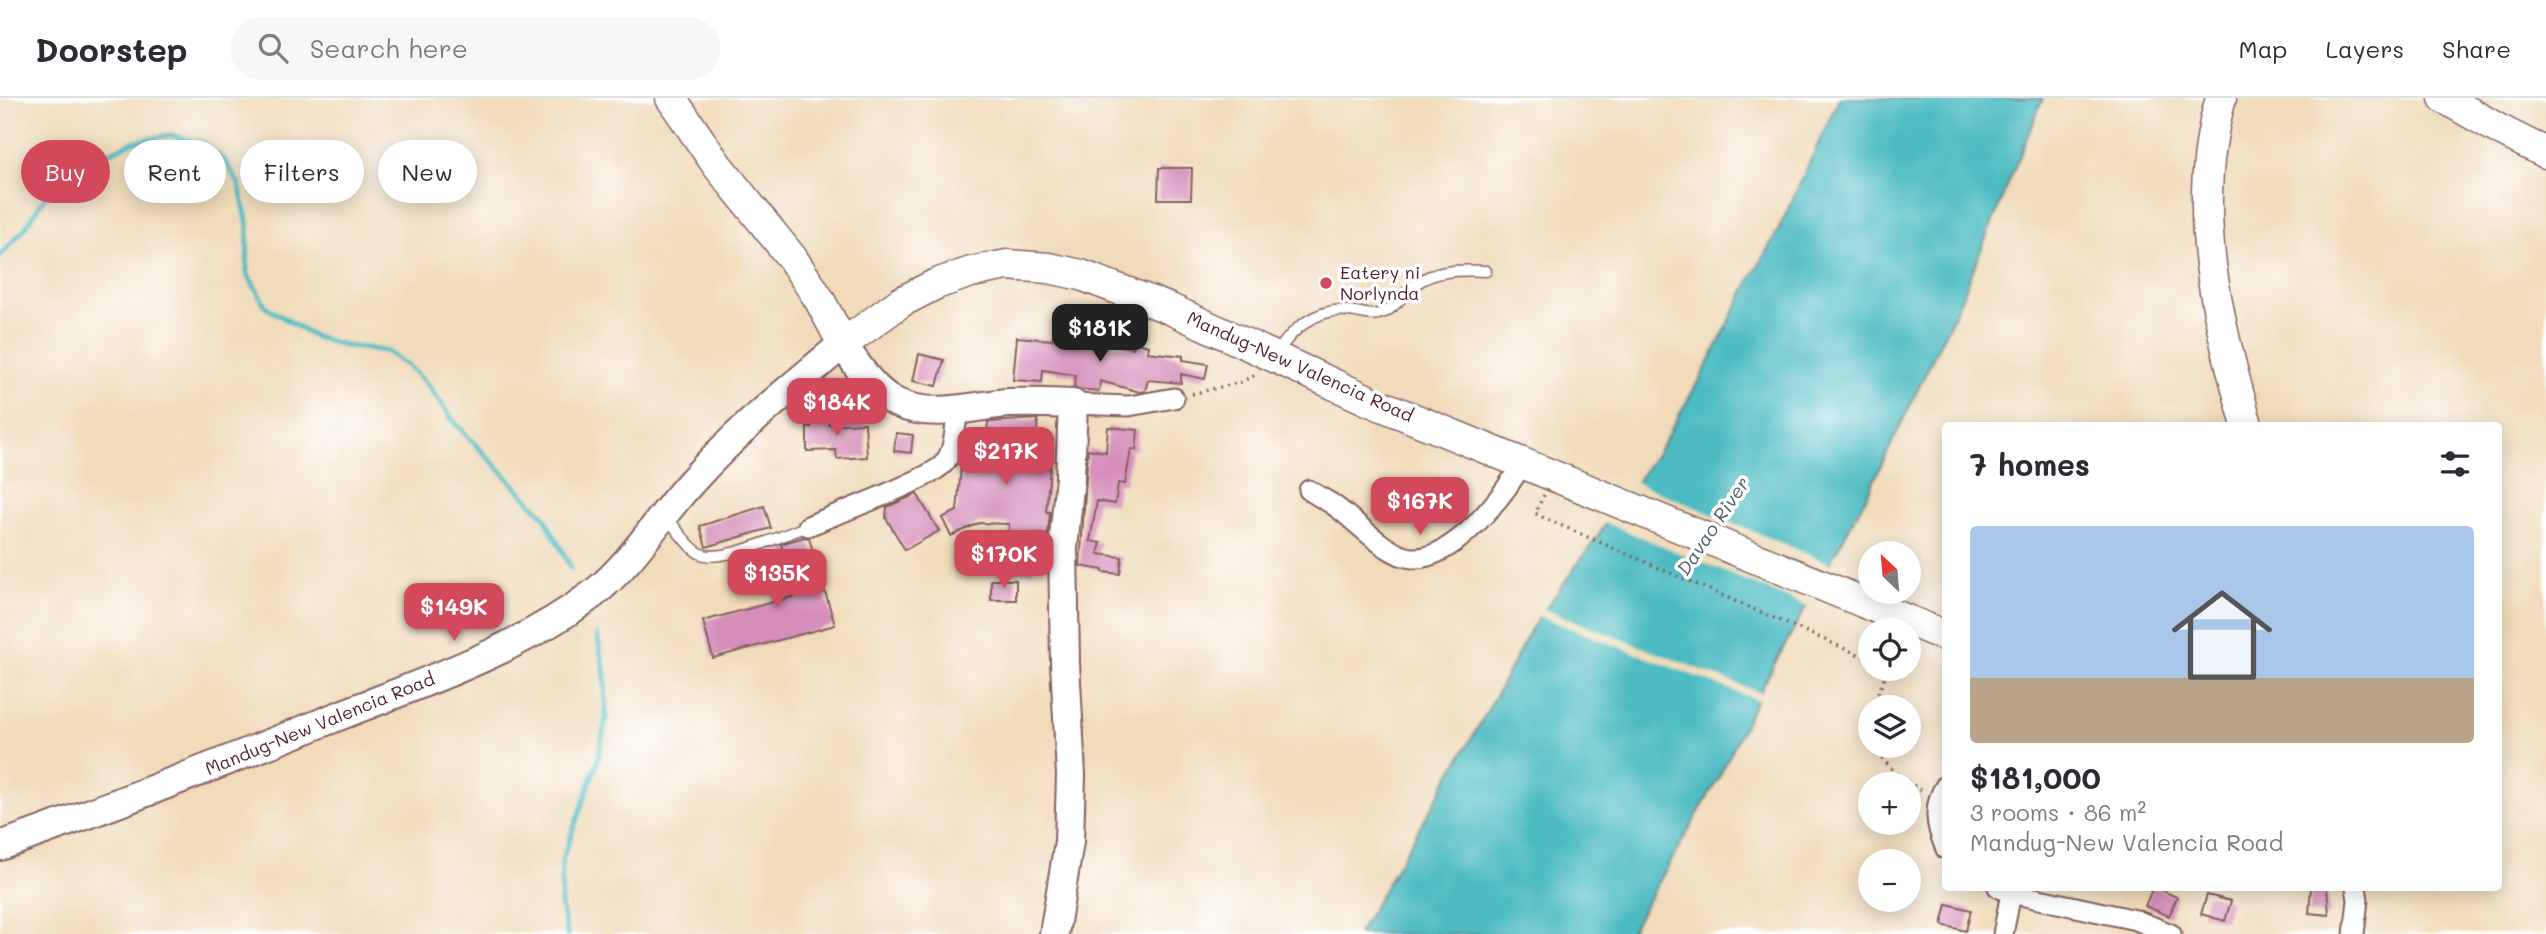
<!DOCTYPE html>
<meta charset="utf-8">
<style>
:root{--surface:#fff;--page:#f7f7f7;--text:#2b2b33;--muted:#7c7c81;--line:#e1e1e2;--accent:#d1495b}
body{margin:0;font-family:Mali,sans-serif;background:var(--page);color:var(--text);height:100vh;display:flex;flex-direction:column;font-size:26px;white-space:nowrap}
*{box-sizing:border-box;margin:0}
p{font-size:23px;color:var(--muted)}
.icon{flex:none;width:38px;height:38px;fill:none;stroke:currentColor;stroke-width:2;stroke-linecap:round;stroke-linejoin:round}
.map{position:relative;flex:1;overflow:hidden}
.sheet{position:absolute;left:1942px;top:324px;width:560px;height:469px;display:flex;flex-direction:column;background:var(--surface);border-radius:7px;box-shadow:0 4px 18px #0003}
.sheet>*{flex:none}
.guide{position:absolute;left:21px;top:42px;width:665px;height:63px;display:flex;gap:14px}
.needle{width:46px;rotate:334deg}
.buttons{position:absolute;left:1858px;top:443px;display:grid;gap:14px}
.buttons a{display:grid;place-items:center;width:63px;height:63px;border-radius:50%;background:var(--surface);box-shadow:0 4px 18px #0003;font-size:35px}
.price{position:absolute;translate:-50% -60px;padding:0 16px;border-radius:14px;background:var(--accent);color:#fff;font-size:23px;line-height:46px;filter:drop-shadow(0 2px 4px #0008)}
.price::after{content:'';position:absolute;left:50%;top:42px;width:21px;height:16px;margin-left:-10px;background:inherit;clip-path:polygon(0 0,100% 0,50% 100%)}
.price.current{background:#222;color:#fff}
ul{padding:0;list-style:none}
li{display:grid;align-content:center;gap:14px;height:371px;padding:0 28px}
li+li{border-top:2px solid var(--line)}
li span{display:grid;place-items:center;height:217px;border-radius:7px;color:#555}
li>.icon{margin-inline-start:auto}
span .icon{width:126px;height:126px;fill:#fffc;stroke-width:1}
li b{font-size:30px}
h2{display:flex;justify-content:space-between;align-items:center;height:84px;padding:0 28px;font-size:30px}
.pill{padding:0 24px;border-radius:32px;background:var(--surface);box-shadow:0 4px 18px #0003;font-size:24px;line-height:63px}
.pill.current{background:var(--accent);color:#fff}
header{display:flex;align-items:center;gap:42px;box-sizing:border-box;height:98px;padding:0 35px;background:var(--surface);border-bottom:2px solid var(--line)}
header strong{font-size:33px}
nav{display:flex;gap:38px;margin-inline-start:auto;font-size:24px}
.search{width:490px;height:63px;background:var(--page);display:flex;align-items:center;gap:18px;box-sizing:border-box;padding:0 24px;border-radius:38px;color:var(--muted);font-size:26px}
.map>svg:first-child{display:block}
.water{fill:#4dbcc2;stroke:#4c6e76;stroke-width:2}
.pier{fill:#f0dbba}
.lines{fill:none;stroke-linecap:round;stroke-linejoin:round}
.stream{stroke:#4dbcc2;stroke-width:5}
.building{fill:#d58eba}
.lane-casing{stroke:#84615d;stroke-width:13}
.street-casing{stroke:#84615d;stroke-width:23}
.secondary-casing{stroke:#84615d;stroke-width:32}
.primary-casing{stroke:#84615d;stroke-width:33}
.path{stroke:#84615d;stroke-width:3.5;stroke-dasharray:2 5;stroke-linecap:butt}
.lane{stroke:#fff;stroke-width:10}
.street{stroke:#fff;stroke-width:19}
.secondary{stroke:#fff;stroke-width:28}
.primary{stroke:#fff;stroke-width:30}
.poi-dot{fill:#d1495b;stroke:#fff;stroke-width:2.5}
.labels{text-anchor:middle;stroke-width:7;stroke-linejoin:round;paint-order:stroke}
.poi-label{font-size:18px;fill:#4a1f2b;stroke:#fff;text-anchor:start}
.street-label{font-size:18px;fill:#4a1f2b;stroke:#fff}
.water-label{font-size:19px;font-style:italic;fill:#4b5e67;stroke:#fff}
</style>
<header>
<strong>Doorstep</strong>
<div class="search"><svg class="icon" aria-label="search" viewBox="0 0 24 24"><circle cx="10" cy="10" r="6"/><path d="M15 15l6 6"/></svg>Search here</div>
<nav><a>Map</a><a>Layers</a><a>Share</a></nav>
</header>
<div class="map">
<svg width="2546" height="836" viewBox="0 0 2546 836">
<rect width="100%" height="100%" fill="#fff"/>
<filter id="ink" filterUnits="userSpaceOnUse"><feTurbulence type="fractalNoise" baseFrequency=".0143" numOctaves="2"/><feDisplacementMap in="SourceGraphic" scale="14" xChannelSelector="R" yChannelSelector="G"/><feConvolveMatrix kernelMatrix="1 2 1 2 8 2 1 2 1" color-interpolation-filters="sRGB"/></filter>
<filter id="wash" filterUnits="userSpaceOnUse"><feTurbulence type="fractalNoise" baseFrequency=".00686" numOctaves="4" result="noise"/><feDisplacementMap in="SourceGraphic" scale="28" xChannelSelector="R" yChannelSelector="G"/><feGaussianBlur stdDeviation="1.57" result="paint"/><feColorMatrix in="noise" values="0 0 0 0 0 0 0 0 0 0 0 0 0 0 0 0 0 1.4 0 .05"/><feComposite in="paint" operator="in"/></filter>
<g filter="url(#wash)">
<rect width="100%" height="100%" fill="#f0dbba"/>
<path class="water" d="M1839 0H2043L1960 204 1866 399 1768 578 1719 679 1629 836H1358L1489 610 1531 531 1660 351 1707 268 1749 184 1778 133Z"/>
<path class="pier" d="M1632 383 1833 467 1810 509 1602 423Z
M1541 510 1763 596 1760 603 1536 517Z"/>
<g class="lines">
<path class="stream" d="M0 158 25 130 47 96 79 68 133 44 170 37 204 45 225 63 239 86 248 127 247 175 266 209 313 238 346 248 386 253 408 268 428 287 454 324 544 418 571 470
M567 836 561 807 562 762 597 666 606 620 605 576 597 537"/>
</g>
<g id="blocks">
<path class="building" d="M1159 70H1192L1191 101H1158Z
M1053 238 1133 250 1135 244 1148 248 1147 254 1183 258V262L1208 266 1205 281 1181 276V285L1148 282 1145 293 1140 294 1100 283 1099 293 1078 291 1074 289 1075 277 1043 272 1042 284 1013 282 1017 239 1052 242Z
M919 256 944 262 937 288 913 283Z
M811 320H829V327L865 325 867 359 837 361 836 352 807 353V329H811Z
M1038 321 1036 346 1052 347 1046 414H1050L1048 437 1033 435V474H1008L1009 426 979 425 951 438 942 420 957 413 962 358 966 340 986 342 988 324Z
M1108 329 1138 332 1136 352 1131 351 1125 386 1118 385 1115 406 1097 403 1090 443 1101 445 1098 456 1122 459 1120 476 1103 474V472L1080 468 1088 351 1106 354Z
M896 335 913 337 911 355 894 353Z
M917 396 939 433 905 452 886 420 887 409Z
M764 408 771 430 706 449 700 428Z
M804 439 809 440 835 527 713 560 703 523 795 498 781 446Z
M991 482H1016V502H991Z
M2153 789 2177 799 2169 818 2145 808Z
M2311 789H2327L2329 817 2309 815Z
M2207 797 2231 803 2225 823 2201 816Z
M1947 806 1971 812 1966 833 1942 827Z"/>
</g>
</g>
<g filter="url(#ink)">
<use href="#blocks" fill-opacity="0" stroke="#84615d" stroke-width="2"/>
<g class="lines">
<g class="lane-casing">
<path id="lane" d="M1277 255C1292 231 1318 209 1348 213 1362 214 1371 220 1385 214 1395 209 1404 196 1413 188 1433 171 1462 172 1486 173
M666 418C676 430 686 447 699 455 719 467 786 436 808 428"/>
</g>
<g class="street-casing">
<path id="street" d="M1073 306 1129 308 1174 300
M1309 392C1316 397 1324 401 1332 406 1354 420 1386 458 1412 460 1454 463 1505 396 1523 364
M808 428C833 417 933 381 945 364 955 351 955 328 958 312
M1946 687C1932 708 1936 729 1946 751
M1998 789 2011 795 2136 822 2171 836
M2003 836 2011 795
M2354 836 2358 802 2356 789"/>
</g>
<g class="secondary-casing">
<path id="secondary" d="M0 748C113 708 225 664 336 619 424 584 517 553 593 496 633 465 659 418 694 381 739 331 792 289 843 246 857 267 873 294 897 305 932 321 971 308 1008 305 1029 304 1051 305 1073 306L1070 380 1063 450 1065 565 1071 677 1069 744 1054 836"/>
</g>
<g class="primary-casing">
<path id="primary" d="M671 0 717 67 792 160 819 201 843 246 901 204 936 186 971 174 1007 167 1049 170 1081 177 1168 210 1370 303 1946 538
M2221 0C2189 111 2217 219 2247 327
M2444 0 2500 32 2546 55"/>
</g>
<path class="path" d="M1192 296 1241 284 1255 277
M1544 397 1535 415 1544 420 1871 562
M1871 642C1863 617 1876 602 1885 579L1882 570
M1874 648C1885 667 1903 683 1923 693"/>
<use href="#lane" class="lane"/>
<use href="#street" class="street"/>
<use href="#secondary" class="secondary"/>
<use href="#primary" class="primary"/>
</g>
</g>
<circle class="poi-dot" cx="1326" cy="185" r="7"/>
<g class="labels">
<g class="poi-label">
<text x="1340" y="181">Eatery ni<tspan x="1340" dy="21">Norlynda</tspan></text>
</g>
<g class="street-label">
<text transform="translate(1300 269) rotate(24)" y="6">Mandug-New Valencia Road</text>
<text transform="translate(320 626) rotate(-22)" y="6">Mandug-New Valencia Road</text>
</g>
<g class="water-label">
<text transform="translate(1713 428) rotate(-56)" y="7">Davao River</text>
</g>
</g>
</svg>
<div class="buttons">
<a><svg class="needle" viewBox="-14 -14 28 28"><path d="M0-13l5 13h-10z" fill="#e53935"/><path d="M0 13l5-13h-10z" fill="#7c7c81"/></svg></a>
<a><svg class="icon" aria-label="locate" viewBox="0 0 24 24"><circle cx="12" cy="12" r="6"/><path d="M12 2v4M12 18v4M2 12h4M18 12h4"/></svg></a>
<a><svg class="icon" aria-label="layers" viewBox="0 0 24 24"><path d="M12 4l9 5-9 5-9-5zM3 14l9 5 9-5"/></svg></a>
<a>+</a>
<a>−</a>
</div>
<b class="price current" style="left:1100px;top:266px">$181K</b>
<b class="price" style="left:837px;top:340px">$184K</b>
<b class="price" style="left:1006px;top:389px">$217K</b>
<b class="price" style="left:1420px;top:439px">$167K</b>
<b class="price" style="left:1004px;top:492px">$170K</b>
<b class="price" style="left:777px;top:511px">$135K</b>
<b class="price" style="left:454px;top:545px">$149K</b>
<div class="guide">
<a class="pill current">Buy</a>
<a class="pill">Rent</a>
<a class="pill">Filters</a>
<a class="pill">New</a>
</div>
<section class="sheet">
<h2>7 homes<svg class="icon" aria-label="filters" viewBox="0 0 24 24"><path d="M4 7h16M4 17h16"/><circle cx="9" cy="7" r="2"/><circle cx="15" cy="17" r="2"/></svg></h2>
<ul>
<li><span style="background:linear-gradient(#a9c7e8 70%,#b9a48a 0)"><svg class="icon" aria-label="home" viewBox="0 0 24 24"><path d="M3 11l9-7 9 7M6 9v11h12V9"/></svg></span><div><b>$181,000</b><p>3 rooms · 86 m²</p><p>Mandug-New Valencia Road</p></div></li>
</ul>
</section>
</div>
